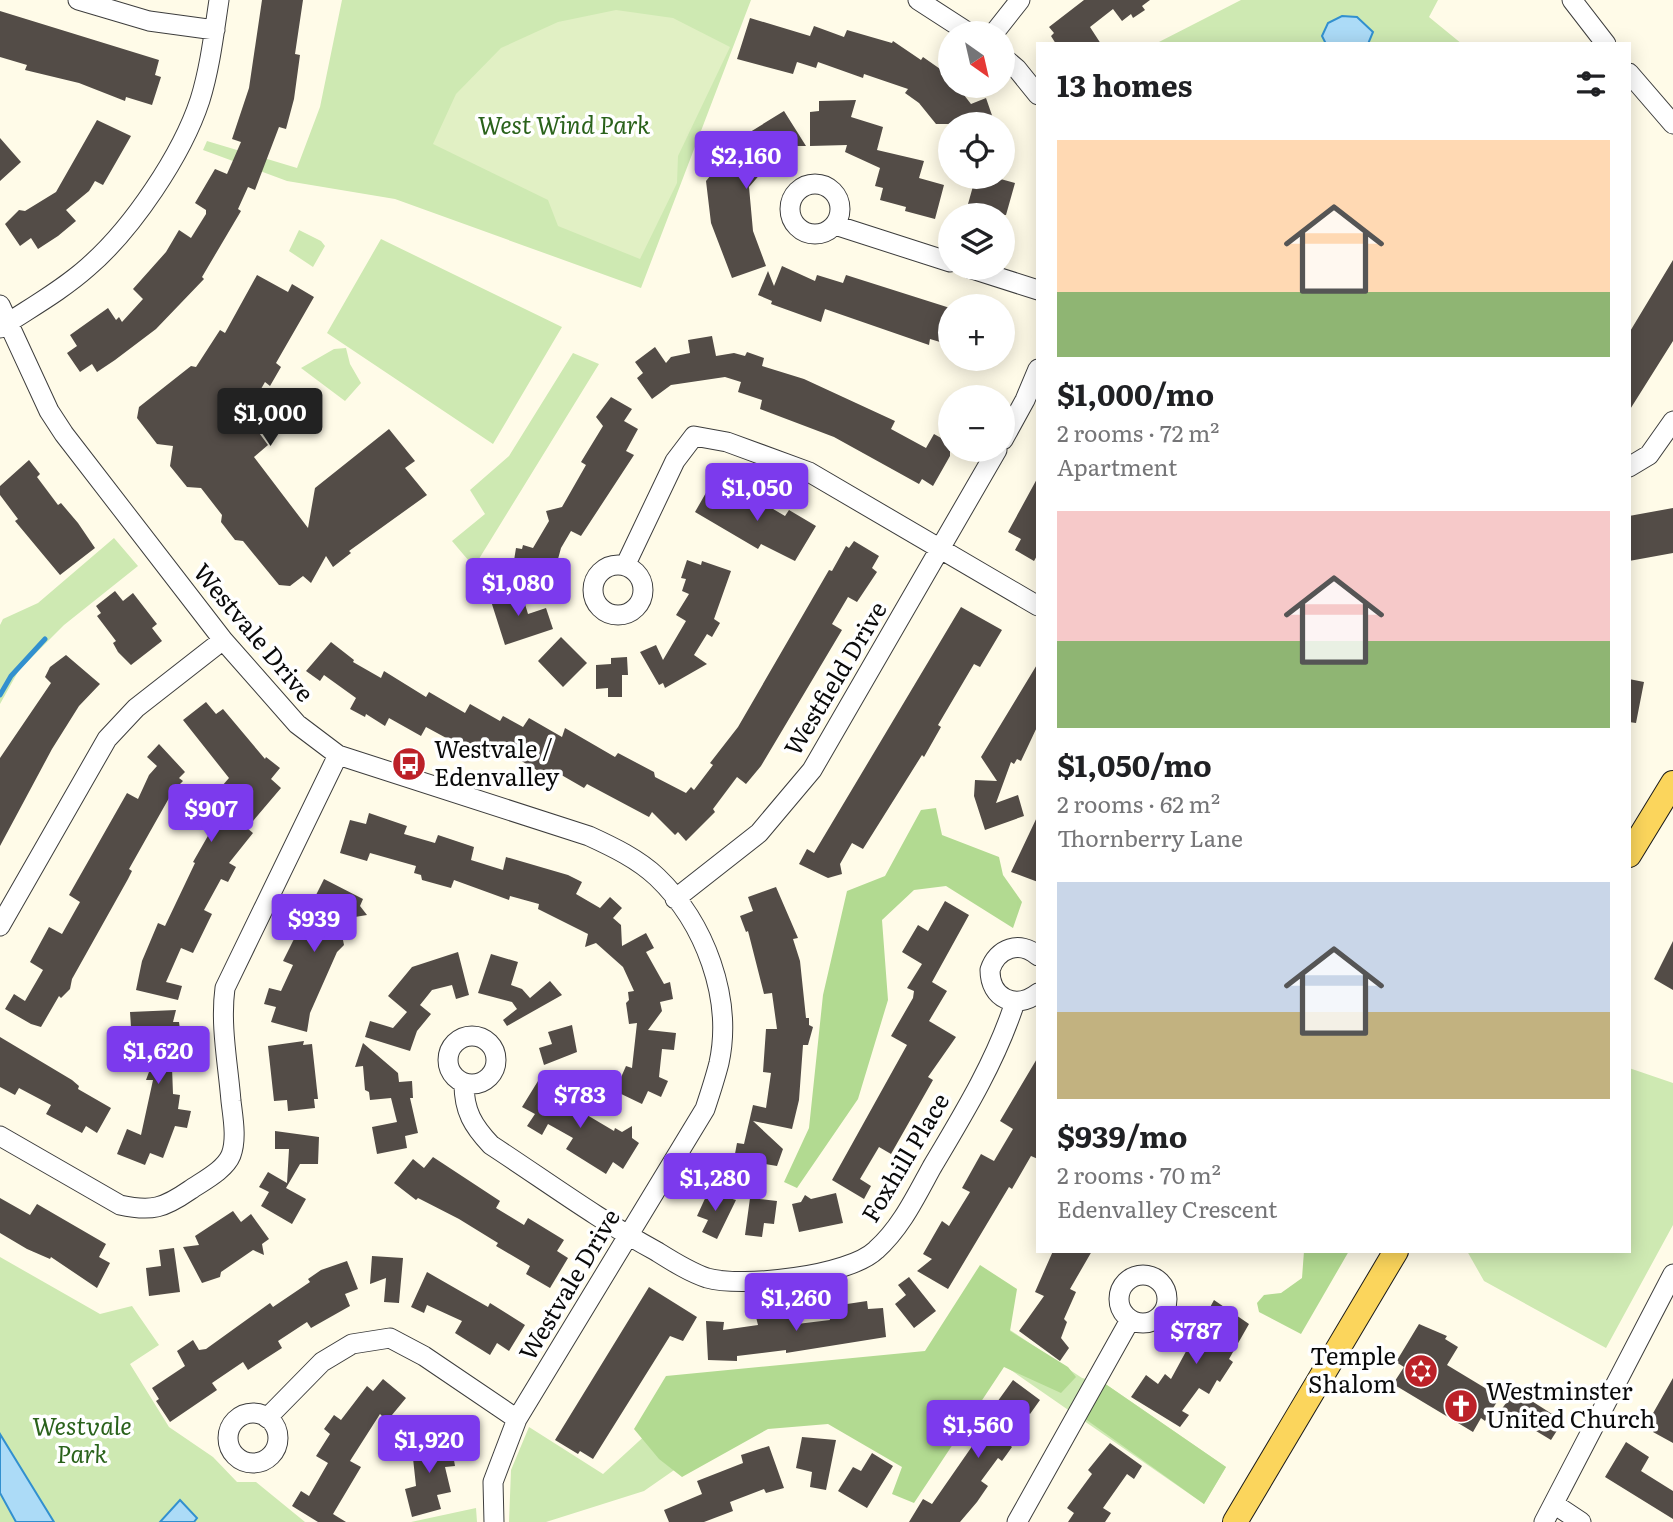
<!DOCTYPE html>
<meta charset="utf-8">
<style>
:root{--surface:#fff;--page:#f6f6f6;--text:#202124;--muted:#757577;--accent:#7c3aed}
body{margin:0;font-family:Literata,serif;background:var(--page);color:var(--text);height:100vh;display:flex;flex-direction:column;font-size:26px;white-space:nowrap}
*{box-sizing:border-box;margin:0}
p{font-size:23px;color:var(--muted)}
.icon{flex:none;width:38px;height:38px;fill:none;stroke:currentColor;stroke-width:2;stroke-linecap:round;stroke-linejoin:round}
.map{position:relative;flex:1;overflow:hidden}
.sheet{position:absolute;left:1036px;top:42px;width:595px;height:1211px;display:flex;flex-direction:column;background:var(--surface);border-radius:0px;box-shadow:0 4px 18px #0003}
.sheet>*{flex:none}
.needle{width:46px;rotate:146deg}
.buttons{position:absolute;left:938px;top:21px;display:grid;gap:14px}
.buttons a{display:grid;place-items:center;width:77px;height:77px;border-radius:50%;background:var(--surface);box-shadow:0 4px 18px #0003;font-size:35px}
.price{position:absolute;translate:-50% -60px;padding:0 16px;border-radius:7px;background:var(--accent);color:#fff;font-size:23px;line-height:46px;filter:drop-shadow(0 2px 4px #0008)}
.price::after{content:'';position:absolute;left:50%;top:42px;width:21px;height:16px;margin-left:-10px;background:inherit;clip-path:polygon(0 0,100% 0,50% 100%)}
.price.current{background:#222;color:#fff}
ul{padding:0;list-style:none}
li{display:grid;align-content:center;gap:14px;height:371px;padding:0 21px}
li span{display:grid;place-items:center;height:217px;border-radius:0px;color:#555}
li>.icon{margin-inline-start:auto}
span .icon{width:126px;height:126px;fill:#fffc;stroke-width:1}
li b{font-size:30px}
h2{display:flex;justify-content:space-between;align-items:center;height:84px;padding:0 21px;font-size:30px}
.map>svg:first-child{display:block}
.green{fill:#cee9b2}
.forest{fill:#b2da91}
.pitch{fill:#e1f0c4}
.water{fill:#acdbf7;stroke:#3290cf;stroke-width:2}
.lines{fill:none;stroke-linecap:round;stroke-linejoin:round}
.stream{stroke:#3290cf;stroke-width:5}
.building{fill:#534c47}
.minor-casing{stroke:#3d3d3d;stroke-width:21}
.major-casing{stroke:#1b1b1b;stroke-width:26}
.minor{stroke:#fff;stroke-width:19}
.major{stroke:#fbd55c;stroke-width:24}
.labels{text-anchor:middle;stroke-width:7;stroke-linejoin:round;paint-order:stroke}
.park-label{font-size:24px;font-style:italic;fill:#2a621b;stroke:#fff}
.street-label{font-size:24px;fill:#0a0a0a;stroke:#fff}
.poi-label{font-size:24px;fill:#0a0a0a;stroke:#fff;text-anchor:start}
</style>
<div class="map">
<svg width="1673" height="1522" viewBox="0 0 1673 1522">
<rect width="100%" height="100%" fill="#fffbe8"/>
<path class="green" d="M342 0H751L641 288 395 199 287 181 203 150 207 141 297 168 320 107Z
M1241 0H1438L1429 17 1462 44H1155Z
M299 230 321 241 325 246 313 267 289 251Z
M381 239 562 327 493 444 327 333Z
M346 348 350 364 361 383 345 401 301 368 334 349Z
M573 353 599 364 474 567 452 541 485 514 470 490 509 456Z
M114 538 138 566 64 625 19 670 0 704V625L3 619 38 603Z
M1629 1068 1673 1083V1225L1606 1348 1484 1281 1467 1251H1629Z
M0 1257 100 1314 132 1306 159 1345 130 1364 169 1427 213 1457 237 1482H256L305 1522H0Z
M992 1318 1082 1378 1104 1383 1226 1467 1204 1504 989 1355 716 1441 644 1491 546 1522H509L511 1470 529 1427 603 1474 697 1388 920 1365Z
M476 1508 477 1522H411Z"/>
<path class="forest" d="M936 808 942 835 999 857 1003 875 1022 902 1013 928 946 886 914 890 882 920 888 1000 858 1099 797 1188 784 1182 809 1128 823 995 847 891 885 876 921 810Z
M1304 1251H1349L1301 1334 1259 1312 1257 1303 1264 1295 1281 1293 1302 1278Z
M980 1265 1017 1289 1010 1331 1068 1367 1076 1377 1061 1393 1004 1367 914 1503 892 1494 902 1467 828 1424 768 1429 682 1477 659 1459 634 1429 666 1376 925 1351Z
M1104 1383 1226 1467 1204 1504 1084 1418Z"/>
<path class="pitch" d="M616 10 673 18 730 47 678 156 677 183 640 259 558 226 548 200 433 144 456 94 501 48 558 22Z"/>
<path class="water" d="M1342 16 1357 17 1373 32 1368 44H1326L1322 36 1328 23Z
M0 1434 54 1522H16L0 1493Z
M180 1500 197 1518 194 1522H160Z"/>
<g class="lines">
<path class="stream" d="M0 695 11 676 45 639"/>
</g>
<path class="building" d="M262 0H303L295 54 300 55 294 99 286 129 279 127 255 190 248 187 238 209 241 211 202 277 204 279 156 329 115 360 97 372 92 364 80 372 67 353 77 346 70 335 108 308 116 320 119 317 122 322 143 299 133 289 166 252 179 230 191 238 206 214V210L195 203 215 169 227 174 241 142 232 139 249 88Z
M1084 0H1150L1142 6 1145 10 1133 18 1131 14 1122 21 1113 9 1090 27 1101 44H1056L1051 36 1054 33 1049 27Z
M0 11 159 60 155 75 161 77 152 105 126 97 125 101 79 83 25 70 27 65 0 57Z
M750 18 810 36 814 26 844 37 847 30 892 43 893 41 921 60 923 57 943 71 950 86H957L971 104 986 98 995 124H936L919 103 905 93 908 89 864 74 863 78 818 62 816 68 797 62 793 74 737 59Z
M856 100 851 117 883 127 877 150 924 161 919 178 944 185 935 219 905 211 906 207 880 200 883 188 875 186 880 168 845 152 847 145 810 146V112L819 111V101Z
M784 111 806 146H797L770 163 749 187 753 231 766 266 732 278 711 223 706 181 742 137Z
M97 120 131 136 103 185 95 181 89 191 66 210 76 221 58 236 38 249 31 238 20 246 5 224 19 210 25 211 56 192Z
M0 138 21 162 0 181Z
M997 178 1015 183 1006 215H974L977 206 968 204 975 179 994 185Z
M1673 260V341L1629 411V333Z
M782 266 815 281 817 275 843 283 846 275 950 308V345L930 339 929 345 825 309 821 322 771 304 772 301 758 295 768 271 774 286Z
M257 275 288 292 292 284 314 297 276 363 281 367 270 386 265 382 246 415 268 445 254 457 308 528 315 488 389 429 415 461 405 468 427 495 349 551 351 553 333 567 326 556 311 583 303 576 290 586 279 585 243 541 235 540 221 522 222 515 201 488 187 487 170 466 173 446 157 444 137 418 139 407 191 366 196 367 220 330 225 333Z
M712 336 716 356 734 353 745 356 747 352 764 358 762 366 804 379 895 421 891 429 926 448 934 434 950 443V456L933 486 922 479 919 484 834 437 760 409 762 400 738 392 741 382 725 377 671 385 652 399 637 378 643 373 635 362 655 347 666 363 671 357 690 353 688 340Z
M611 397 632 409 624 421 638 429 626 451 634 455 581 536 571 531 561 548 555 570 539 565 535 579 512 573 516 548 522 549 523 545 533 548 549 521 546 511 562 507 586 465 581 462 603 426 596 417Z
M29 460 40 474 37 477 58 505 61 503 78 523 95 548 60 575 15 521 18 519 0 495V486Z
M1038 477V554L1034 561 1015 550 1021 539 1008 532Z
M726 488 748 501 751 496 785 516 789 510 816 526 795 561 761 544 758 549 695 512 707 491 720 498Z
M1673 508V553L1629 561V516Z
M854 541 879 556 872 568 877 572 857 602 848 597 832 624 842 630 761 766 746 784 737 777 713 809 715 812 686 841 678 832 675 835 652 812 649 817 587 784 584 788 551 769 547 776 501 749 495 759 475 747 472 752 426 727 421 736 389 718 385 726 366 714 365 717 350 709 356 698 324 675 320 681 306 671 331 642 354 660 353 662 381 678 384 671 426 697 429 692 465 713 470 704 500 721 503 716 523 727 529 718 562 737 565 728 615 757 618 753 654 772 655 777 686 793 691 787 694 790 713 765 710 763 738 727 829 570 832 571 846 546 849 548Z
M687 560 701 565 702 561 731 571 714 619 720 623 712 637 707 634 694 655 707 664 665 688 663 683 659 685 640 652 656 645 663 660 686 621 676 615 689 594 682 591 686 579 681 578Z
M520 588 528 614 546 608 553 629 505 645 490 598Z
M115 591 123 601 133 593 157 624 152 628 162 641 131 665 118 652 113 643 116 641 97 616 101 613 96 606Z
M961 607 1002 630 980 667 974 664 938 725 941 727 924 757 922 755 863 849 852 843 840 864 842 874 828 878 799 864 807 849 814 853Z
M561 637 587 663 563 687 538 661Z
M66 655 100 684 79 706 52 749 0 846V758L51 683 45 677 50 667Z
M627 657 628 675H622V697H608V688L596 689V665L611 664V658Z
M1038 663V725L1021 761 1017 759 1014 764 1011 762 996 803 1018 795 1024 816 985 830 974 796 975 780 997 781 981 757Z
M1629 679 1644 682 1636 723 1629 722Z
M206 702 216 714 223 709 265 759 266 757 280 768 271 779 281 788 247 828 253 833 229 863 236 867 228 882 221 879 204 910 212 914 193 953 181 948 166 982 182 986 178 1000 136 990 142 961 158 923 165 926 195 863 193 862 217 820 215 818 226 804 215 794 229 778 183 720Z
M159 744 185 772 179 778 183 781 173 791 129 869 132 871 128 879 72 979 70 989 61 998 59 996 41 1027 31 1024 5 1009 14 994 25 1001 43 970 30 962 49 927 62 934 80 902 69 895 127 793 138 799 149 775 157 766 147 757Z
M369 813 407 826 404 834 435 843 438 835 474 847 471 860 503 870 506 857 568 875 582 882 576 894 600 908 610 897 622 908 613 918 621 925 622 946 646 933 654 948 646 952 664 984 670 982 673 999 660 1002 662 1011 648 1030 676 1033 674 1050 662 1049 659 1077 668 1081 661 1097 648 1091 642 1104 615 1091 626 1066 632 1068 637 1023 629 1024 626 1003 629 1000 628 992 634 991 623 967 596 943 585 947 588 934 538 909 539 904 510 896 509 900 454 880 451 888 422 880 421 875 414 873 416 866 370 853 367 861 340 853 350 820 366 824Z
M1038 815V882L1011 872Z
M324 879 363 899 360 906 367 915 355 917 351 924 343 940 344 945 337 952 310 1013 307 1032 271 1022 276 1007 264 1004 269 988 281 991 293 965 283 961Z
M776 887 798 938 793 939 800 961 806 1018H809V1025L813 1027 808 1045H803L799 1100 792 1129 753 1121 783 1149 777 1166 734 1159 737 1143 744 1144 753 1105 766 1108 771 1073 763 1072 766 1029H777L772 993 764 994 748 931 746 932 740 916 753 911 748 897Z
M945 901 969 915 932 982 947 991 929 1021 956 1037 928 1077 933 1080 891 1154 879 1147 860 1179 871 1186 864 1199 832 1180 907 1045 891 1036 913 998 914 991 907 988 922 964 902 952 918 925 928 931Z
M1673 941V990L1654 979Z
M458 952 469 995 456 999 452 985 432 990 420 1005 431 1014 417 1031 410 1051 365 1037 370 1021 393 1028 407 1012 388 996 412 967Z
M491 954 518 962 511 985 522 989 530 998 550 981 562 995 507 1026 503 1020 517 1009 512 1002 478 993Z
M176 1010 173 1022H179L185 1067H172L173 1094 180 1095 178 1109 191 1111 187 1128 175 1126 163 1158 150 1153 145 1165 117 1154 127 1129 141 1135 153 1080H146L156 1053 139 1046V1032L131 1027 130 1012Z
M572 1025 577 1052 544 1065 539 1048 552 1044 548 1032Z
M0 1037 72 1080 79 1086 78 1089 111 1108 97 1133 86 1126 82 1133 46 1114 51 1105 19 1088 15 1095 0 1087Z
M304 1041 303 1045 312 1044 318 1099H314L315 1108 288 1111 287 1100 274 1101 268 1046Z
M363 1043 398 1073 399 1082 412 1081 413 1098H410L418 1133 405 1136 407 1148 377 1154 372 1127 397 1122 391 1098 370 1100 369 1092 365 1090 363 1066 355 1067Z
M1038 1057V1159L1031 1156 1012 1189 1009 1187 948 1289 917 1271 932 1259 923 1254 942 1221 949 1226 970 1192 962 1188 981 1154 994 1161 1013 1129 1000 1121Z
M538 1081 562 1096 560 1099 614 1131 615 1128 622 1132 632 1126V1138L639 1143 623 1169 613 1162 606 1174 566 1149 573 1138 548 1124 542 1135 527 1126 535 1114 522 1107Z
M275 1131 319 1137 318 1164H300L286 1188 306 1199 292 1224 261 1206 269 1192 259 1187 268 1172 287 1183 289 1149H275Z
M433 1157 500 1201 496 1208 524 1225 528 1218 564 1240 557 1251 568 1258 550 1288 526 1274 530 1266 496 1246 498 1243 459 1219 418 1198 416 1200 394 1183 413 1159 424 1168Z
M708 1192 736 1200 717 1239 702 1232 708 1220 697 1216Z
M836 1193 843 1223 799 1232 792 1204 801 1202 805 1195 811 1199Z
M0 1198 30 1215 37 1204 106 1244 99 1257 110 1263 97 1288 51 1257 50 1259 27 1249 0 1233Z
M750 1198 777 1201 774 1224 764 1223 762 1237 745 1235Z
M233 1211 241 1222 251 1214 269 1239 262 1244 264 1255 253 1250 221 1272 220 1277 202 1283 183 1247 199 1245 195 1236Z
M174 1248 180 1292 149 1296 146 1268 161 1266 159 1250Z
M1053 1251H1092L1070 1289 1076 1292 1064 1319 1067 1322 1061 1338 1069 1348 1060 1361 1019 1331 1044 1296 1035 1292Z
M372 1256 403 1258 399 1303 384 1302 386 1278 370 1284Z
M347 1261 358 1289 345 1294 350 1306 311 1328 307 1322 278 1341 282 1348 248 1370 243 1362 212 1383 217 1390 170 1422 156 1401 159 1399 152 1388 185 1366 177 1351 193 1340 199 1350 206 1349 270 1303 273 1307 310 1282 308 1279 321 1270Z
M427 1272 488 1307 490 1303 525 1325 509 1351 497 1343 490 1355 455 1333 462 1321 427 1305 424 1313 411 1307Z
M909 1277 936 1311 914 1328 895 1304 906 1295 898 1285Z
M649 1287 697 1317 683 1341 670 1336 593 1459 580 1451 578 1454 555 1440Z
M1214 1300 1249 1324 1229 1359 1233 1362 1220 1382 1217 1380 1209 1394 1199 1388 1182 1411 1189 1415 1180 1427 1131 1397 1146 1375 1158 1384 1165 1374 1171 1379Z
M867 1301 868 1309 883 1308 886 1337 786 1353V1350L737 1356V1361L708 1360 706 1321 724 1322 723 1330 758 1325 756 1317 795 1312 797 1324 830 1320 827 1307Z
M1419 1324 1447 1336 1445 1339 1458 1347 1447 1365 1500 1397 1485 1421 1481 1418 1473 1432 1393 1384 1404 1367 1396 1362Z
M1673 1378V1443L1653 1432 1656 1427 1648 1422Z
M383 1379 406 1398 387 1421 380 1414 350 1461 361 1467 333 1514 346 1522H318L292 1506 301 1491 309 1496 328 1463 316 1456 330 1434 324 1429 334 1415 341 1420 367 1386 373 1391Z
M1013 1380 1040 1400 1030 1414 1025 1410 1004 1440 1012 1447 1002 1461 998 1458 981 1481 988 1486 977 1502 960 1522H909L923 1499 932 1504 991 1419 987 1416Z
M1511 1396 1524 1403 1527 1398 1563 1421 1551 1440 1501 1410Z
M440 1436 443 1450 452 1449 455 1466 445 1467 451 1492 437 1495 441 1509 412 1517 405 1489 416 1486 411 1440Z
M802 1437 836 1440 826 1490 810 1487 812 1472 796 1468Z
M1626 1442 1649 1457 1641 1471 1673 1491V1519L1605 1477Z
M1110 1443 1142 1466 1134 1479 1127 1474 1103 1508 1111 1513 1105 1522H1068L1074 1513 1067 1508 1092 1474 1088 1470Z
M769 1446 784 1488 766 1493 764 1489 730 1502 733 1511 704 1522H669L664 1510 702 1494 697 1481 743 1463 741 1455Z
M872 1453 893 1466 867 1508 838 1491 853 1467 861 1471Z"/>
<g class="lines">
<g class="minor-casing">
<path id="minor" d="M78 0 149 21 215 30
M918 0 969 33
M1572 0 1606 44
M994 33 1020 0
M1003 57 1017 69 1038 95
M1629 73 1673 124
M790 209a25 25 0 1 1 50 0a25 25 0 1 1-50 0Z
M835 225 950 262
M969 268 1038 290
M0 305 49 411 64 434 223 640 297 724 338 755 589 836C613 847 638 859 657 877 705 923 733 998 719 1063 715 1079 710 1094 705 1109L517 1419 493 1482 494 1522
M0 328C30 308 61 291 88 267 132 229 182 155 200 100 210 68 214 33 219 0
M1003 440 1025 400 1038 369
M1629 467 1649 455 1673 421
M593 590a25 25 0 1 1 50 0a25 25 0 1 1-50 0Z
M625 566 675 461 694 436 727 442 809 472 1038 606
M675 899 759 833 812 770 997 450
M0 926 107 739 136 708 223 640
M1038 956C1020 940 997 948 990 970 990 999 1016 1010 1038 993
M448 1060a24 24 0 1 1 48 0a24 24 0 1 1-48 0Z
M464 1084C464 1111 473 1126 491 1145 546 1181 599 1220 656 1251 672 1261 689 1272 707 1278 743 1288 849 1276 876 1250 901 1228 916 1196 932 1167 963 1115 996 1061 1015 1002
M0 1136 120 1205C152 1212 164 1208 190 1190 203 1181 225 1170 231 1155 237 1139 233 1118 231 1101 228 1064 220 1025 225 988L338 755
M1119 1299a24 24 0 1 1 48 0a24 24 0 1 1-48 0Z
M228 1438a25 25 0 1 1 50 0a25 25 0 1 1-50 0Z
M267 1418 322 1362 352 1344 390 1338 424 1356 517 1419
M1554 1504 1581 1522
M1017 1522 1130 1320
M1544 1522 1673 1274"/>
</g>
<g class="major-casing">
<path id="major" d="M1629 855 1673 783
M1235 1522 1396 1251"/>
</g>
<use href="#minor" class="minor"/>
<use href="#major" class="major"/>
</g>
<defs>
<g id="bus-disc" transform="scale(1.75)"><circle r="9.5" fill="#bc2128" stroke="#fff"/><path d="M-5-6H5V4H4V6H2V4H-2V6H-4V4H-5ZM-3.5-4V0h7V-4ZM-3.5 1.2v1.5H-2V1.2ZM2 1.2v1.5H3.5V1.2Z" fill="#fff"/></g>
<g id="synagogue-disc" transform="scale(1.75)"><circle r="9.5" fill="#bc2128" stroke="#fff"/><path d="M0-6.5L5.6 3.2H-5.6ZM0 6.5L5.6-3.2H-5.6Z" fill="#fff"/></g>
<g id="church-disc" transform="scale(1.75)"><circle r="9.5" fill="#bc2128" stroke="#fff"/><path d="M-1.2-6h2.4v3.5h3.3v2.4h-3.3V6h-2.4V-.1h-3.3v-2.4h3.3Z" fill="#fff"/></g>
</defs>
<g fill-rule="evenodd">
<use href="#bus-disc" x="409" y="764"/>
<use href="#synagogue-disc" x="1421" y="1371"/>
<use href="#church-disc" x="1461" y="1406"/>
</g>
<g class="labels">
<g class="park-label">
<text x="564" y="134">West Wind Park</text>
<text x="82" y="1435">Westvale<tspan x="82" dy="28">Park</tspan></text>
</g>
<g class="street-label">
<text transform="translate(253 633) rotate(50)" y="8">Westvale Drive</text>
<text transform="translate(836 679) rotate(-59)" y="8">Westfield Drive</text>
<text transform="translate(906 1158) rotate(-59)" y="8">Foxhill Place</text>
<text transform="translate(570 1285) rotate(-59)" y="8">Westvale Drive</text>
</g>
<g class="poi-label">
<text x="434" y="758">Westvale /<tspan x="434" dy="28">Edenvalley</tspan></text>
<text x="1396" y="1365" text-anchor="end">Temple<tspan x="1396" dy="28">Shalom</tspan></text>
<text x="1486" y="1400">Westminster<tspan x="1486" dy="28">United Church</tspan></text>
</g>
</g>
</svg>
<div class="buttons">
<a><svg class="needle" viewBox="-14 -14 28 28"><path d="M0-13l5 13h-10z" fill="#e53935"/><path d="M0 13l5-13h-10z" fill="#757577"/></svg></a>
<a><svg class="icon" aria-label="locate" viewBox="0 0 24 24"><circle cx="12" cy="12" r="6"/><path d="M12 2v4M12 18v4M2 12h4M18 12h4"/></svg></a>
<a><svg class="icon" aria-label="layers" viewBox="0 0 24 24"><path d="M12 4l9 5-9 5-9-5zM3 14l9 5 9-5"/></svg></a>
<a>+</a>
<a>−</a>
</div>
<b class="price" style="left:746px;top:191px">$2,160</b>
<b class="price current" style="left:270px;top:448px">$1,000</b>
<b class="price" style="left:757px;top:523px">$1,050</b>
<b class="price" style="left:518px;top:618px">$1,080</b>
<b class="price" style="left:211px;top:844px">$907</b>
<b class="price" style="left:314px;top:954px">$939</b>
<b class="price" style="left:158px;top:1086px">$1,620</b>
<b class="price" style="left:580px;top:1130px">$783</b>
<b class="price" style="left:715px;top:1213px">$1,280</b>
<b class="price" style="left:796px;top:1333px">$1,260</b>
<b class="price" style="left:1196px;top:1366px">$787</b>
<b class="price" style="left:978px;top:1460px">$1,560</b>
<b class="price" style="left:429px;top:1475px">$1,920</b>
<section class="sheet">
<h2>13 homes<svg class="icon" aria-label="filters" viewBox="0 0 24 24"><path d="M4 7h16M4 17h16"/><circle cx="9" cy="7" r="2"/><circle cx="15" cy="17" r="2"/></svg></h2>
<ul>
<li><span style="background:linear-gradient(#ffd9b3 70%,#8fb573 0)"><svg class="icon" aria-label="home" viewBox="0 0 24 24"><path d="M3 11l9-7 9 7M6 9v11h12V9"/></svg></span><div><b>$1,000/mo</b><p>2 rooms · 72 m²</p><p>Apartment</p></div></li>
<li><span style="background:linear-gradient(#f6c9c9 60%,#8fb573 0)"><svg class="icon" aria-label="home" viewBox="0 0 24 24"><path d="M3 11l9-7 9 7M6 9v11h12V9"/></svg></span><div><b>$1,050/mo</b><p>2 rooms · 62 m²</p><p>Thornberry Lane</p></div></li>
<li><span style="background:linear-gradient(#c9d6e8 60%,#c2b280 0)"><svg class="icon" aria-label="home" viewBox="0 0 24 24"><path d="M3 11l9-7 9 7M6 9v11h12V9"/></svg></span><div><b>$939/mo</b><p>2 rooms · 70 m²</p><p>Edenvalley Crescent</p></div></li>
</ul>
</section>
</div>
